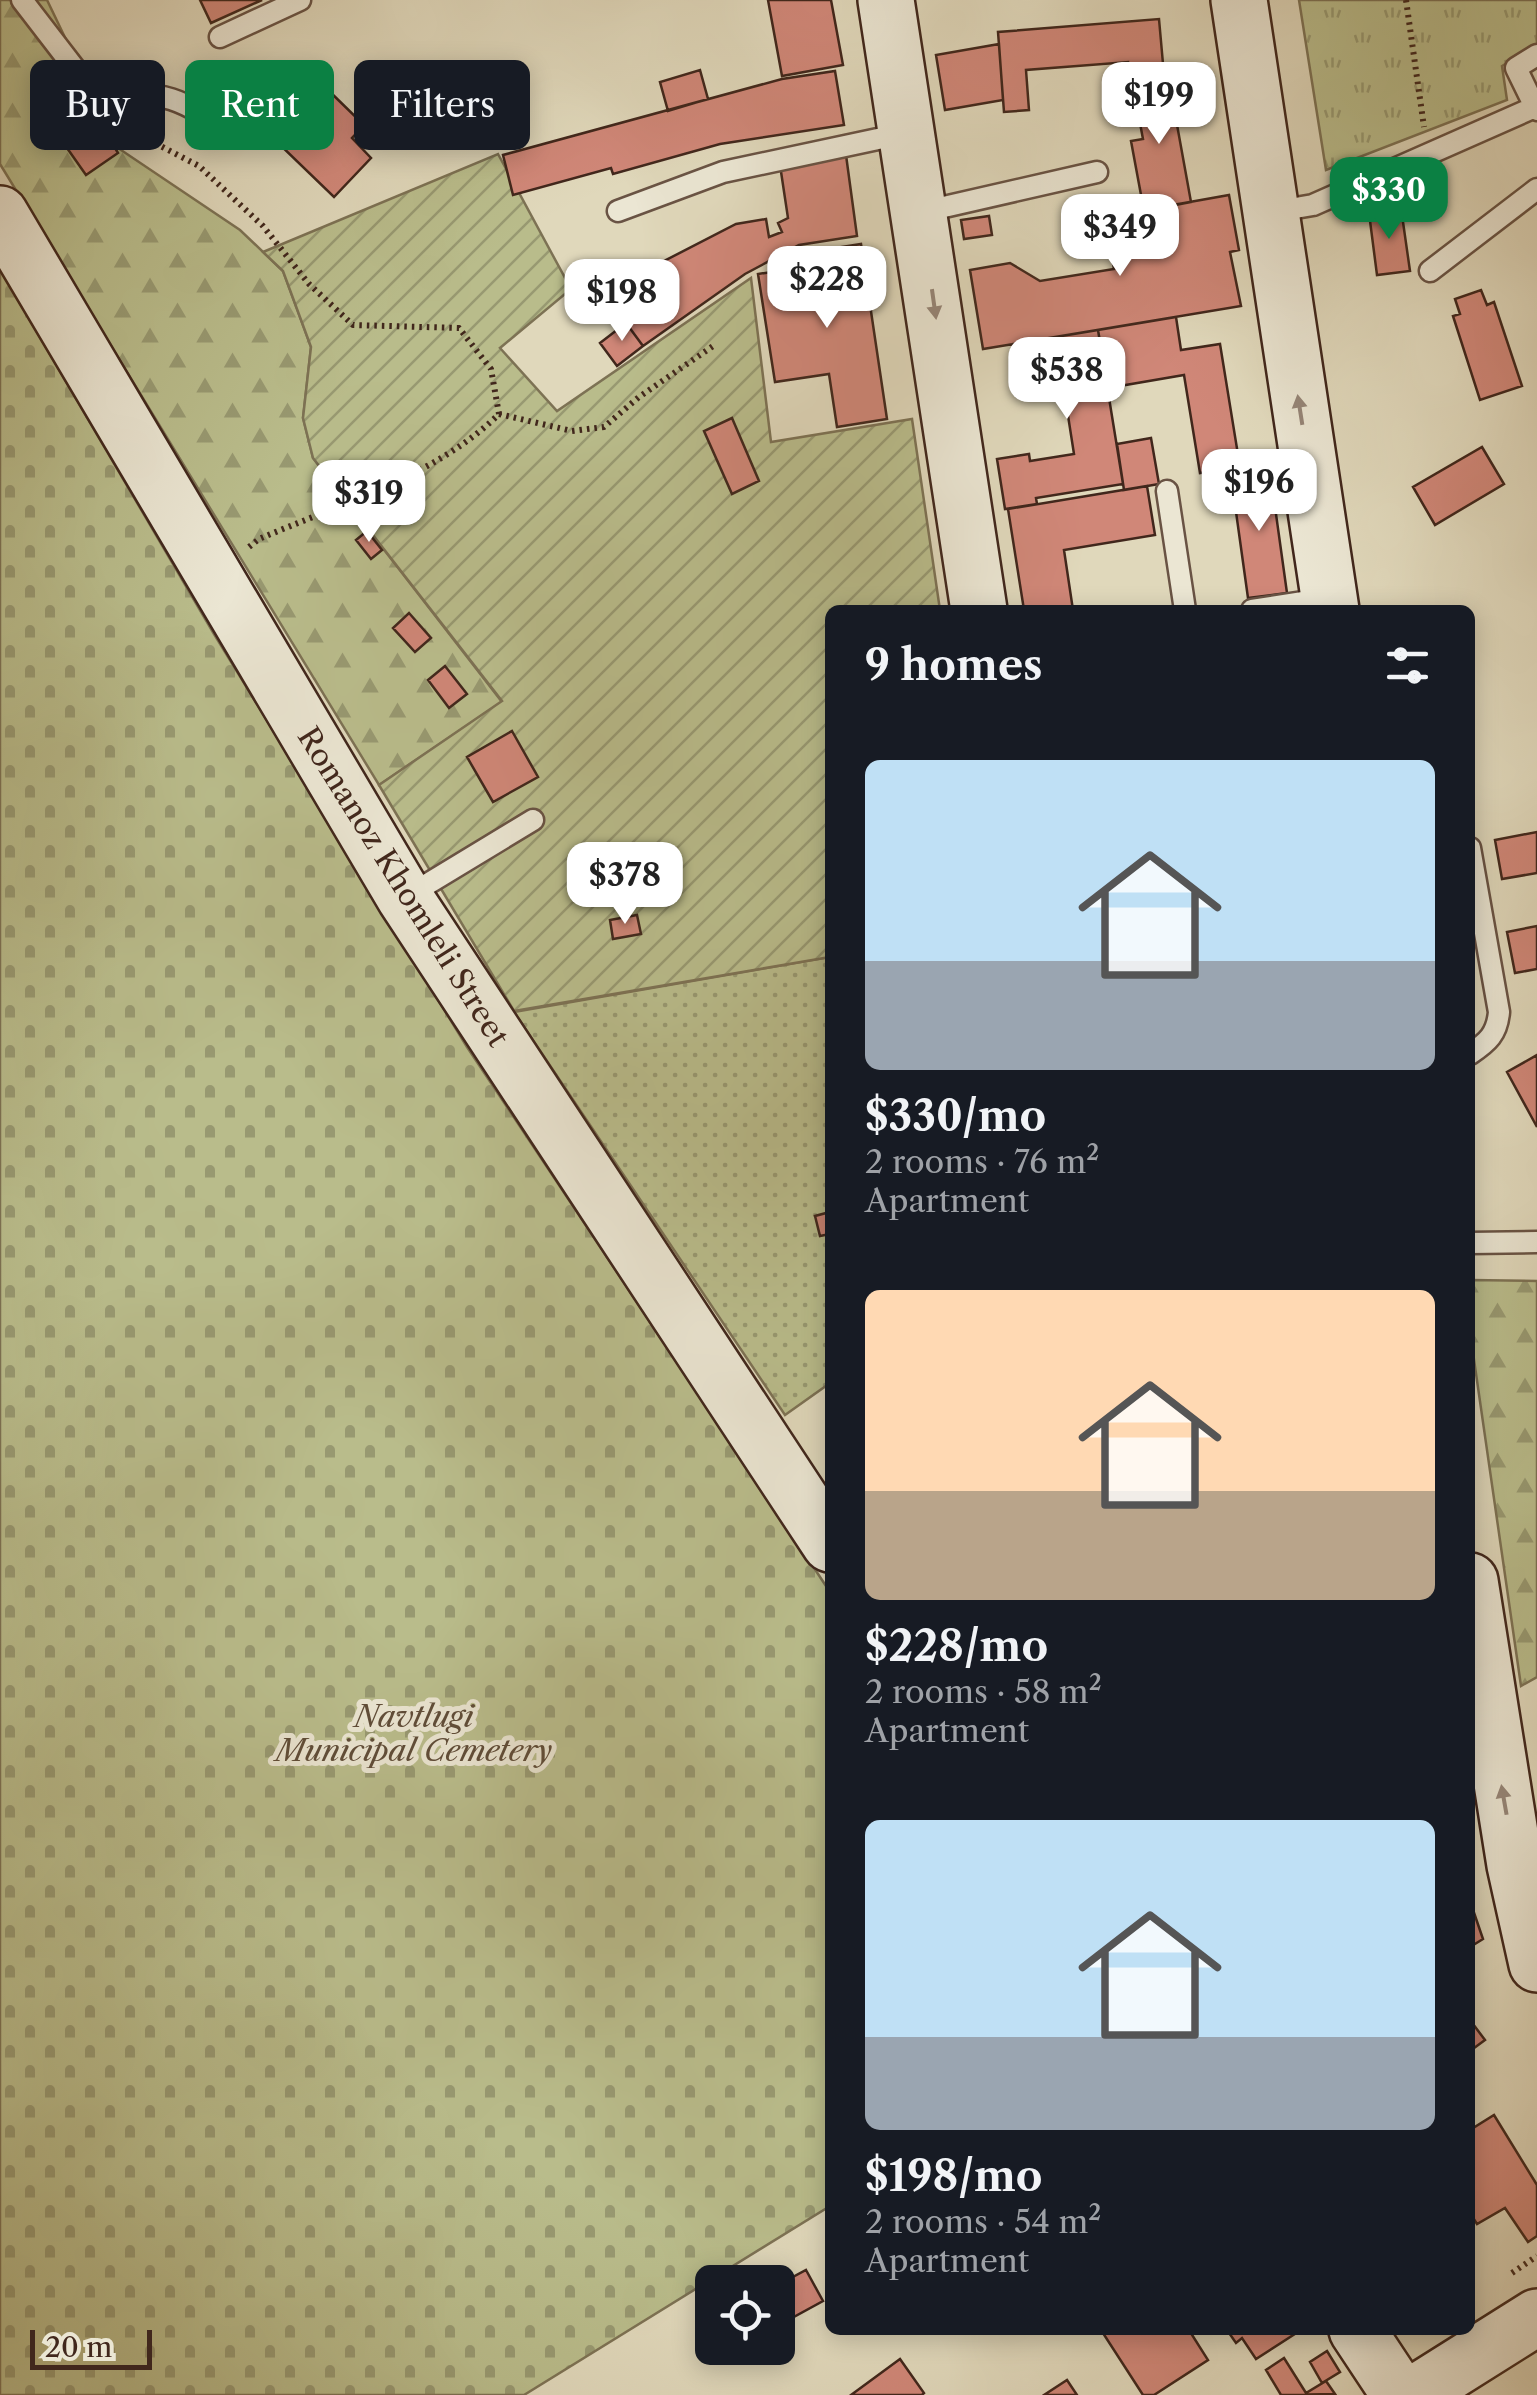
<!DOCTYPE html>
<meta charset="utf-8">
<style>
:root{--surface:#171b24;--page:#242831;--text:#f1f3f6;--muted:#9ea1a6;--accent:#0b8043}
body{margin:0;font-family:"Libre Caslon Text",serif;background:var(--page);color:var(--text);height:100vh;display:flex;flex-direction:column;font-size:38px;white-space:nowrap}
*{box-sizing:border-box;margin:0}
p{font-size:32px;color:var(--muted)}
.icon{flex:none;width:55px;height:55px;fill:none;stroke:currentColor;stroke-width:2;stroke-linecap:round;stroke-linejoin:round}
.map{position:relative;flex:1;overflow:hidden}
.drawer{position:absolute;left:825px;top:605px;width:650px;height:1730px;display:flex;flex-direction:column;background:var(--surface);border-radius:15px;box-shadow:0 5px 25px #0003}
.drawer>*{flex:none}
.top-card{position:absolute;left:30px;top:60px;width:645px;height:90px;display:flex;gap:20px}
.controls{position:absolute;left:695px;top:2265px;display:grid;gap:20px}
.controls a{display:grid;place-items:center;width:100px;height:100px;border-radius:15px;background:var(--surface);box-shadow:0 5px 25px #0003;font-size:50px}
.scale{position:absolute;left:30px;bottom:25px;width:122px;box-sizing:border-box;padding-left:10px;border:5px solid #41271c;border-top:0;font-size:28px;line-height:35px;white-space:nowrap;color:#41271c;-webkit-text-stroke:8px #ebe6d3;paint-order:stroke}
.price{position:absolute;translate:-50% -85px;padding:0 22px;border-radius:20px;background:#fff;color:#222;font-size:32px;line-height:65px;filter:drop-shadow(0 2px 5px #0008)}
.price::after{content:'';position:absolute;left:50%;top:60px;width:30px;height:22px;margin-left:-15px;background:inherit;clip-path:polygon(0 0,100% 0,50% 100%)}
.price.selected{background:var(--accent);color:#fff}
ul{padding:0;list-style:none}
li{display:grid;align-content:center;gap:20px;height:530px;padding:0 40px}
li span{display:grid;place-items:center;height:310px;border-radius:15px;color:#555}
li>.icon{margin-inline-start:auto}
span .icon{width:180px;height:180px;fill:#fffc;stroke-width:1}
li b{font-size:42px}
h2{display:flex;justify-content:space-between;align-items:center;height:120px;padding:0 40px;font-size:42px}
.chip{padding:0 35px;border-radius:15px;background:var(--surface);box-shadow:0 5px 25px #0003;font-size:35px;line-height:90px}
.chip.selected{background:var(--accent);color:#fff}
.map>svg:first-child{display:block}
.grass{fill:url(#grass-dots);stroke:#7d7254;stroke-width:2.5}
.forest{fill:url(#forest-firs);stroke:#7d7254;stroke-width:2.5}
.cemetery{fill:url(#cemetery-stones);stroke:#7d7254;stroke-width:2.5}
.park{fill:url(#park-tufts);stroke:#7d7254;stroke-width:2.5}
.garden{fill:url(#garden-furrows);stroke:#7d7254;stroke-width:2.5}
.building{fill:#d08778;stroke:#41271c;stroke-width:2.5}
.lines{fill:none;stroke-linecap:round;stroke-linejoin:round}
.lane-casing{stroke:#695344;stroke-width:25}
.secondary-casing{stroke:#41271c;stroke-width:60}
.path{stroke:#41271c;stroke-width:6;stroke-dasharray:2.5 5;stroke-linecap:butt}
.lane{stroke:#ebe6d3;stroke-width:20}
.secondary{stroke:#ebe6d3;stroke-width:55}
.oneway{fill:#968678}
.labels{text-anchor:middle;stroke-width:10;stroke-linejoin:round;paint-order:stroke}
.street-label{font-size:30px;fill:#41271c;stroke:#ebe6d3}
.park-label{font-size:30px;font-style:italic;fill:#5f4c38;stroke:#ebe6d3}
</style>
<div class="map">
<svg width="1537" height="2395" viewBox="0 0 1537 2395">
<defs>
<pattern id="grass-dots" width="8" height="8" patternUnits="userSpaceOnUse" patternTransform="scale(2.5)"><rect width="8" height="8" fill="#b9bc8b"/><path d="M2 2h.1M6 6h.1" fill="none" stroke="#989971" stroke-width="1.8" stroke-linecap="round"/></pattern>
<pattern id="forest-firs" width="22" height="20" patternUnits="userSpaceOnUse" patternTransform="scale(2.5)"><rect width="22" height="20" fill="#b9bc8b"/><path d="M5 1l3.5 6h-7zM16 11l3.5 6h-7z" fill="#989971"/></pattern>
<pattern id="cemetery-stones" width="16" height="16" patternUnits="userSpaceOnUse" patternTransform="scale(2.5)"><rect width="16" height="16" fill="#b9bc8b"/><path d="M2 7V4a2 2 0 0 1 4 0v3zM10 15v-3a2 2 0 0 1 4 0v3z" fill="#989971"/></pattern>
<pattern id="park-tufts" width="24" height="20" patternUnits="userSpaceOnUse" patternTransform="scale(2.5)"><rect width="24" height="20" fill="#b9bc8b"/><path d="M3 7l-1-3M5 7V3M7 7l1-3M15 17l-1-3M17 17v-4M19 17l1-3" fill="none" stroke="#989971"/></pattern>
<pattern id="garden-furrows" width="10" height="10" patternUnits="userSpaceOnUse" patternTransform="scale(2.5)"><rect width="10" height="10" fill="#b9bc8b"/><path d="M-1 1l2-2M0 10L10 0M9 11l2-2" fill="none" stroke="#989971"/></pattern>
</defs>
<rect width="100%" height="100%" fill="#e0d8bb"/>
<filter id="stains"><feTurbulence type="fractalNoise" baseFrequency=".002" numOctaves="4"/><feColorMatrix values="0 0 0 0 .2 0 0 0 0 .09 0 0 0 0 .02 0 0 0 .5 -.17"/></filter>
<radialGradient id="worn" r=".72"><stop offset=".6" stop-color="#630" stop-opacity="0"/><stop offset="1" stop-color="#630" stop-opacity=".3"/></radialGradient>
<path class="grass" d="M830 957V1383L785 1415 514 1012Z"/>
<path class="forest" d="M0 0H47L118 148 240 230 283 271 311 347 303 418 313 458 502 702 379 785 0 164Z
M1470 1280 1537 1281V1677L1521 1686 1470 1332Z"/>
<path class="cemetery" d="M0 269 214 634 467 1047 830 1592V2206L524 2395H0Z"/>
<path class="park" d="M1299 0H1537V44L1502 66 1507 100 1326 170Z"/>
<path class="garden" d="M498 154 571 289 500 348 557 411 751 278 771 442 912 419 940 610H830V957L514 1011 379 785 502 701 313 458 303 418 311 347 283 271 263 252Z"/>
<path class="building" d="M200 0H262L211 23Z
M768 0H831L843 65 782 76Z
M1159 19 1164 75 1128 81V62L1026 70 1029 110 1004 112 998 32Z
M999 44 1003 100 945 110 936 55Z
M700 70 708 99 668 111 660 82Z
M835 71 844 125 720 144 613 174 611 168 513 195 503 155 782 79Z
M1168 75 1191 202 1144 211 1131 141 1143 139 1132 81Z
M326 88 364 125 352 138 371 158 334 197 276 141Z
M94 113 118 153 86 175 60 138Z
M846 155 857 236 799 245 745 274 643 346 615 308 619 289 629 279 736 224 766 219 769 237 782 232 778 223 788 218 780 165Z
M1229 195 1239 250 1230 252 1241 306 983 349 970 270 1010 263 1040 281 1114 269 1106 226 1129 221 1128 213Z
M1401 208 1410 271 1377 275 1369 213Z
M989 216 992 235 964 239 961 220Z
M861 244 887 419 837 427 829 374 775 382 758 274 812 266 810 252Z
M1481 290 1487 305 1494 302 1522 386 1480 400 1453 316 1460 314 1455 299Z
M1176 317 1181 350 1220 344 1240 467 1200 473 1184 375 1108 388 1098 330Z
M626 323 643 346 617 366 600 343Z
M1098 330 1123 484 1036 498 1037 504 1005 509 997 459 1029 454 1030 461 1074 454 1062 377 1019 384 1013 344Z
M732 418 759 481 732 494 704 431Z
M1151 438 1159 484 1124 490 1117 444Z
M1482 447 1504 484 1435 525 1413 487Z
M1270 471 1287 593 1248 598 1231 476Z
M1147 486 1155 535 1064 550 1073 610H1024L1008 509Z
M367 531 382 550 371 559 356 540Z
M409 613 431 638 415 652 393 628Z
M445 666 467 694 449 708 428 680Z
M512 731 538 777 493 802 467 757Z
M1537 832V873L1502 879 1495 840Z
M637 915 641 934 613 939 610 920Z
M1537 926V969L1515 973 1507 932Z
M1537 1055V1127L1507 1072Z
M830 1212V1234L820 1236 815 1216Z
M1470 1901 1483 1939 1470 1947Z
M1470 2020 1485 2040 1470 2051Z
M1494 2115 1537 2185V2236L1528 2242 1505 2208 1477 2224 1470 2213V2130Z
M806 2270 823 2301 790 2319 778 2295V2285Z
M1101 2330H1189L1208 2360 1154 2395H1143Z
M1227 2330H1301L1256 2359 1242 2338 1236 2343Z
M1327 2351 1340 2372 1322 2383 1310 2362Z
M1284 2358 1306 2393 1326 2381 1335 2394 1281 2395 1266 2370Z
M900 2359 924 2393 922 2395H851Z
M1067 2380 1077 2395H1044Z"/>
<g class="lines">
<g class="lane-casing">
<path id="lane" d="M22 0 99 100C163 85 186 102 237 137
M220 37 300 0
M1535 107 1516 68 1537 55
M618 211 723 172 906 133
M922 212 1097 172
M1272 212 1313 205 1535 107 1537 110
M1430 271 1537 189
M1167 491 1185 610
M1252 610 1329 598
M1470 848 1499 1012C1497 1034 1488 1042 1470 1054
M406 897 533 820
M1470 1243 1537 1242"/>
</g>
<g class="secondary-casing">
<path id="secondary" d="M886 0 979 610
M1239 0 1331 610
M0 214 405 898 830 1544
M1470 1581 1515 1865 1537 1964
M1357 2330 1400 2395
M1413 2395 1537 2317"/>
</g>
<path class="path" d="M1406 0 1424 127
M122 126 199 166 263 226 309 284 353 325 459 328 491 369 499 414C438 475 338 505 259 539L249 547
M499 414 572 431 604 427 639 397 716 344
M1512 2273 1537 2256"/>
<use href="#lane" class="lane"/>
<use href="#secondary" class="secondary"/>
</g>
<defs><path id="oneway-solid" d="M-6-.8H1V-3.2L6.5 0L1 3.2V.8H-6Z" transform="scale(2.5)"/></defs>
<g class="oneway">
<use href="#oneway-solid" transform="translate(934 304) rotate(82)"/>
<use href="#oneway-solid" transform="translate(1300 410) rotate(-99)"/>
<use href="#oneway-solid" transform="translate(1504 1800) rotate(-100)"/>
</g>
<g class="labels">
<g class="street-label">
<text transform="translate(403 887) rotate(58)" y="10">Romanoz Khomleli Street</text>
</g>
<g class="park-label">
<text x="414" y="1727">Navtlugi<tspan x="414" dy="34">Municipal Cemetery</tspan></text>
</g>
</g>
<rect width="100%" height="100%" filter="url(#stains)"/>
<rect width="100%" height="100%" fill="url(#worn)"/>
</svg>
<div class="controls">
<a><svg class="icon" aria-label="locate" viewBox="0 0 24 24"><circle cx="12" cy="12" r="6"/><path d="M12 2v4M12 18v4M2 12h4M18 12h4"/></svg></a>
</div>
<div class="scale">20 m</div>
<b class="price" style="left:1159px;top:147px">$199</b>
<b class="price selected" style="left:1389px;top:242px">$330</b>
<b class="price" style="left:1120px;top:279px">$349</b>
<b class="price" style="left:827px;top:331px">$228</b>
<b class="price" style="left:622px;top:344px">$198</b>
<b class="price" style="left:1067px;top:422px">$538</b>
<b class="price" style="left:1259px;top:534px">$196</b>
<b class="price" style="left:369px;top:545px">$319</b>
<b class="price" style="left:625px;top:927px">$378</b>
<div class="top-card">
<a class="chip">Buy</a>
<a class="chip selected">Rent</a>
<a class="chip">Filters</a>
</div>
<section class="drawer">
<h2>9 homes<svg class="icon" aria-label="filters" viewBox="0 0 24 24"><path d="M4 7h16M4 17h16"/><circle cx="9" cy="7" r="2"/><circle cx="15" cy="17" r="2"/></svg></h2>
<ul>
<li><span style="background:linear-gradient(#bfe0f5 65%,#9aa5b1 0)"><svg class="icon" aria-label="home" viewBox="0 0 24 24"><path d="M3 11l9-7 9 7M6 9v11h12V9"/></svg></span><div><b>$330/mo</b><p>2 rooms · 76 m²</p><p>Apartment</p></div></li>
<li><span style="background:linear-gradient(#ffd9b3 65%,#b9a48a 0)"><svg class="icon" aria-label="home" viewBox="0 0 24 24"><path d="M3 11l9-7 9 7M6 9v11h12V9"/></svg></span><div><b>$228/mo</b><p>2 rooms · 58 m²</p><p>Apartment</p></div></li>
<li><span style="background:linear-gradient(#bfe0f5 70%,#9aa5b1 0)"><svg class="icon" aria-label="home" viewBox="0 0 24 24"><path d="M3 11l9-7 9 7M6 9v11h12V9"/></svg></span><div><b>$198/mo</b><p>2 rooms · 54 m²</p><p>Apartment</p></div></li>
</ul>
</section>
</div>
